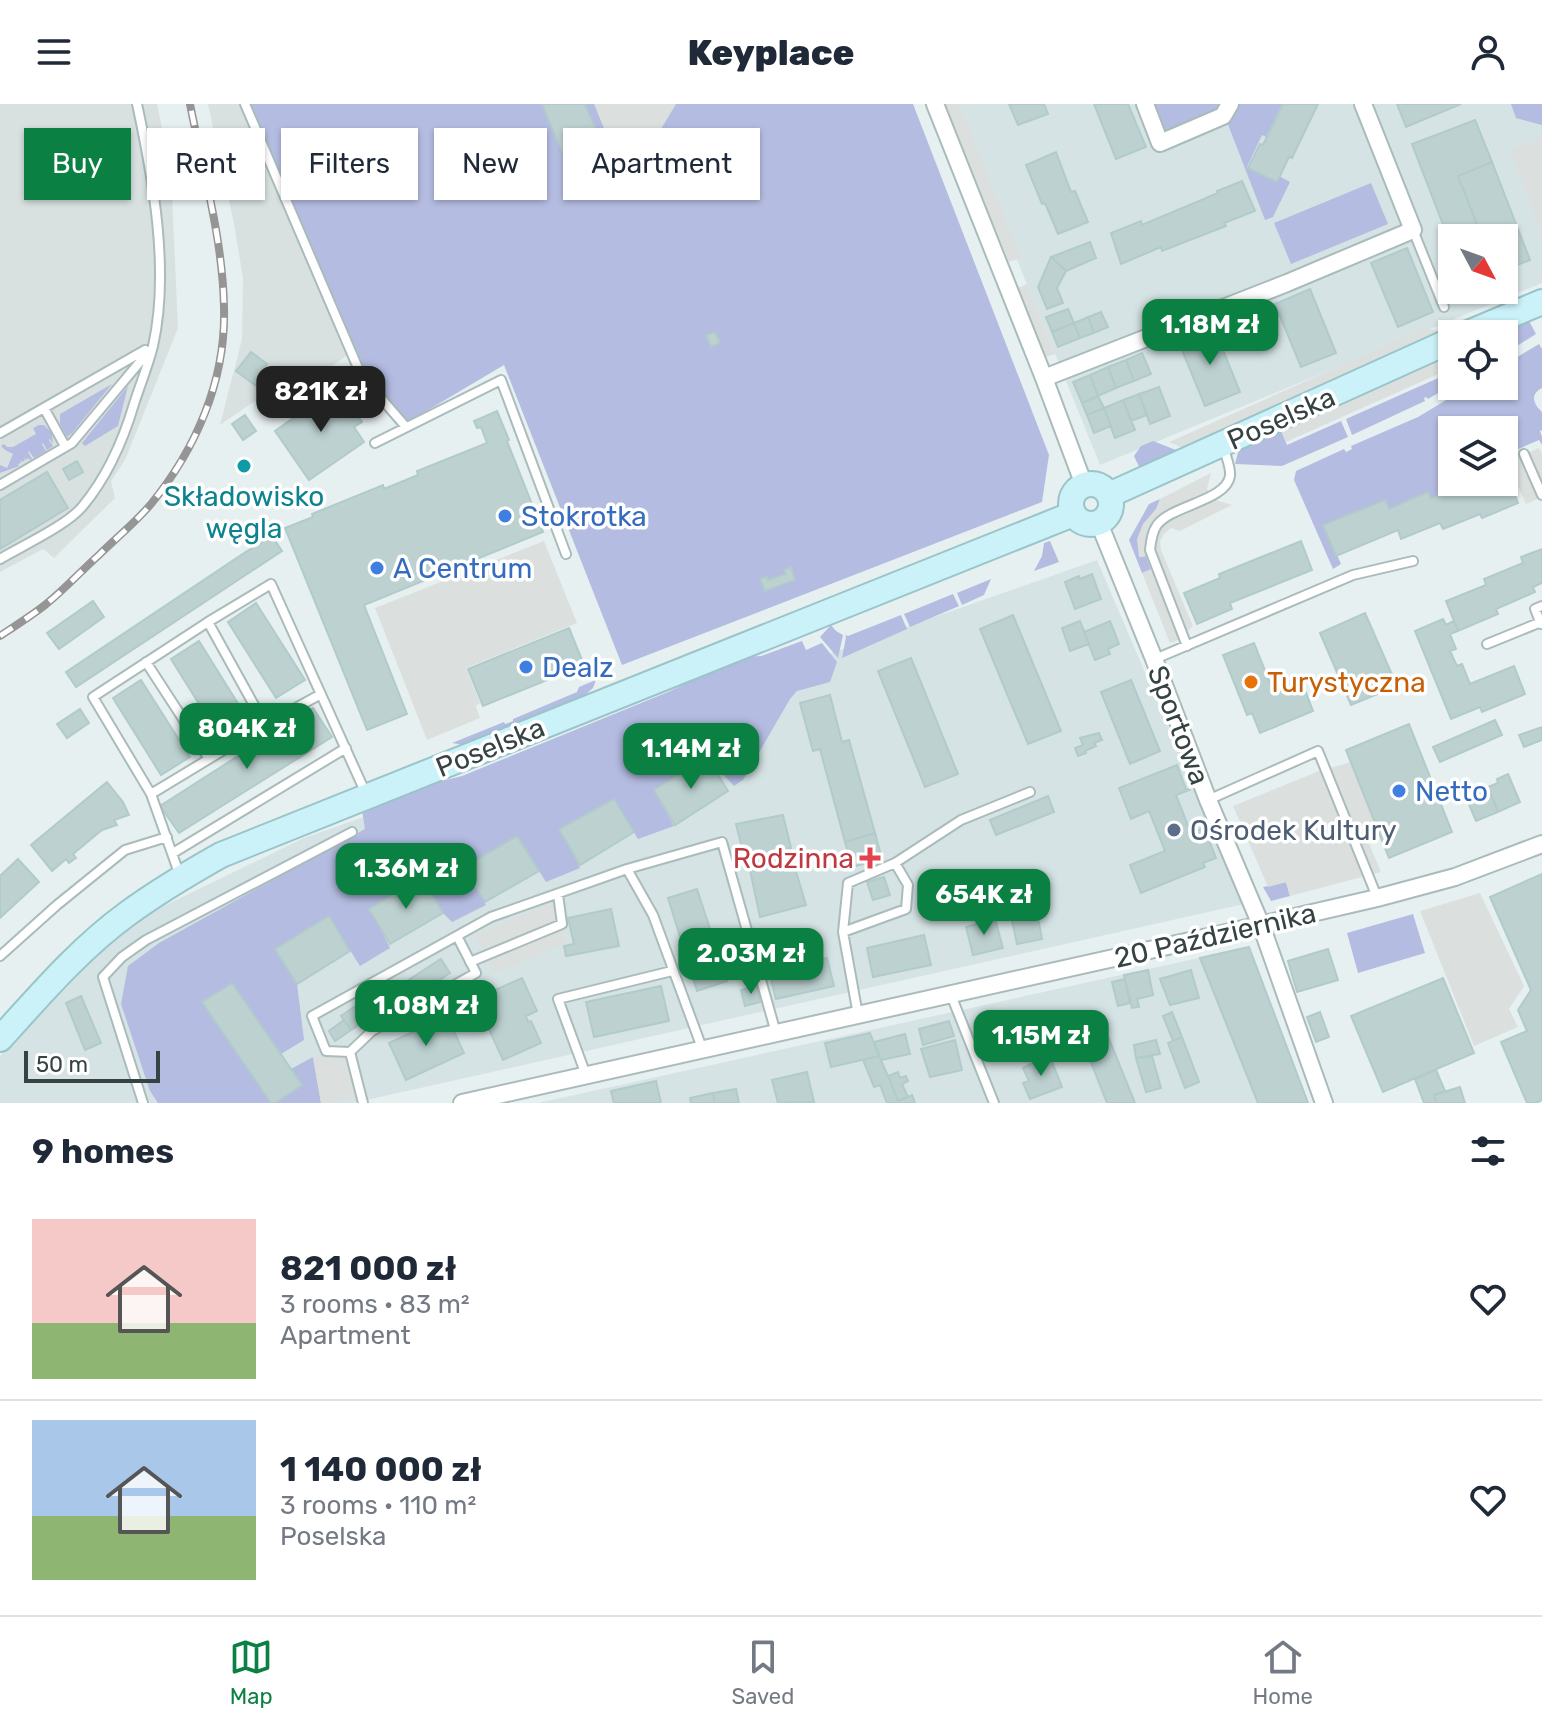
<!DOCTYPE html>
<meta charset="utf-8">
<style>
:root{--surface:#fff;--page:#f6f6f7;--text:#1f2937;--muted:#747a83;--line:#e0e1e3;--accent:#0b8043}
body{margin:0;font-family:Rubik,sans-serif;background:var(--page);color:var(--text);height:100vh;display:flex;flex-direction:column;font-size:30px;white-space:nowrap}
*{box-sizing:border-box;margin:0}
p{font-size:26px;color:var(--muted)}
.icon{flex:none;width:44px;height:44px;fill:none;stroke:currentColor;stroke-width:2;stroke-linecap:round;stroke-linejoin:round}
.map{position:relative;height:999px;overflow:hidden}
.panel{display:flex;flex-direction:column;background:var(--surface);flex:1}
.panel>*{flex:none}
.top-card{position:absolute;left:24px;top:24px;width:800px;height:72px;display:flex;gap:16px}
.needle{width:52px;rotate:131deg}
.controls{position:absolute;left:1438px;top:120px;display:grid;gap:16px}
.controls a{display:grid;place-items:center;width:80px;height:80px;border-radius:0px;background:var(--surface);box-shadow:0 2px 6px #0004;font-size:40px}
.scale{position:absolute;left:24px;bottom:20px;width:136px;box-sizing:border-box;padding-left:8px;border:4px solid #364343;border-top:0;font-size:22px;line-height:28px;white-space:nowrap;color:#364343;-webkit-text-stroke:6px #fff;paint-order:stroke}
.price{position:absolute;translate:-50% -68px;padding:0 18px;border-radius:16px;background:var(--accent);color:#fff;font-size:26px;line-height:52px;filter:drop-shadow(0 2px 4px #0008)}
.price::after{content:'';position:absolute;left:50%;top:48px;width:24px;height:18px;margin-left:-12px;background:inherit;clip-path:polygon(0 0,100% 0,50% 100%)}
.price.on{background:#222;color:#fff}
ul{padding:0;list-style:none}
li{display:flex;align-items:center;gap:24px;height:200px;padding:0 32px}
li+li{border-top:2px solid var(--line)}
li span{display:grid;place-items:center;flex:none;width:224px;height:160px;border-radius:0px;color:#555}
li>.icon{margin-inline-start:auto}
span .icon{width:96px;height:96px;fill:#fffc;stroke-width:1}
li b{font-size:34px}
h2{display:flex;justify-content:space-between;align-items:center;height:96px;padding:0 32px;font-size:34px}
.pill{padding:0 28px;border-radius:0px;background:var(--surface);box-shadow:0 2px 6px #0004;font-size:28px;line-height:72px}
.pill.on{background:var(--accent);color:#fff}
header{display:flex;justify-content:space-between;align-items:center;height:104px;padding:0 32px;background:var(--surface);font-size:36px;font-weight:800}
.menu{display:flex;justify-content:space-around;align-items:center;height:112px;border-top:2px solid var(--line);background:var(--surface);font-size:22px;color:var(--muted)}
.menu a{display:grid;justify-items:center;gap:4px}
.menu .on{color:var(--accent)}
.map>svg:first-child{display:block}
.residential{fill:#d5e3e4;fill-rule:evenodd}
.industrial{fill:#d8e0e0}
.green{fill:#b4bce1}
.parking{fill:#dbe0df}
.building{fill:#bdd1d1;stroke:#b1cbcb;stroke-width:2}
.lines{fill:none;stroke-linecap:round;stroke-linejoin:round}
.lane-casing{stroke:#abb;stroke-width:12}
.street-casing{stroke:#abb;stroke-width:20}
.secondary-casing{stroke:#99c4c8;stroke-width:28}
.lane{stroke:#fff;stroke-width:8}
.street{stroke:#fff;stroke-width:16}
.secondary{stroke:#caf2f8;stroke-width:24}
.rail-casing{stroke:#959595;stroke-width:8}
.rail{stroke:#fff;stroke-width:5;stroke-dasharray:15;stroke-linecap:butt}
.culture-dot{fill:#0f9aa8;stroke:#fff;stroke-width:3}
.shop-dot{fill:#3f7fe0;stroke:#fff;stroke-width:3}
.food-dot{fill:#e8710a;stroke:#fff;stroke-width:3}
.service-dot{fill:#5c6f8a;stroke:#fff;stroke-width:3}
.health-dot{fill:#e0444e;stroke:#fff;stroke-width:3}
.labels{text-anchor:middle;stroke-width:7;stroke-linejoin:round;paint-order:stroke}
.street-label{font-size:28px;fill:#364343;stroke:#fff}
.culture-label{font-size:28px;fill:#0d838f;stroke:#fff}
.shop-label{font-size:28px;fill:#366cbe;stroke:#fff;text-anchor:start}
.food-label{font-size:28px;fill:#c56008;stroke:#fff;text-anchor:start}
.service-label{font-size:28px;fill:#4e5e75;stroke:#fff;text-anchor:start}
.health-label{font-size:28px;fill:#be3a42;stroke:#fff;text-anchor:end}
</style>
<header><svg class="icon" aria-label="menu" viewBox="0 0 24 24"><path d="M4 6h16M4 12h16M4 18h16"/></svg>Keyplace<svg class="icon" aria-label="person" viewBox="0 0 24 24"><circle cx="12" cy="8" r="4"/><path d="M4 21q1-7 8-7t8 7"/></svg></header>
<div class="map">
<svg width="1542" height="999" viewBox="0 0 1542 999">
<rect width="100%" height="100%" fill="#e7f0f1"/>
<path class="residential" d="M954 0H1542V179L1100 361ZM1452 134H1504V186H1452Z
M1097 456 1244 800 353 999H0V952L125 821 304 734Z
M1249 843 1309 999H538Z"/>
<path class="industrial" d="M0 0H157L171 68 178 224 125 356 111 377 115 394 54 454 43 445 0 468Z
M208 0H241L349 250 265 309 255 297 220 321 242 235 243 174 234 120Z"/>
<path class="green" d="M241 0H913L1049 351 1042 398 622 561 504 261 408 318 349 250Z
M1148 0H1224L1221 7 1164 32Z
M1235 0H1282L1266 33 1262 31 1247 63 1276 78 1279 72 1290 78 1273 113 1265 116 1227 18Z
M1511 0H1542V21L1516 14Z
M1371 79 1388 120 1291 160 1274 119Z
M1528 215 1536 230 1512 245 1502 225Z
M1539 240 1542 245V284C1530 290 1533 300 1542 308V326L1540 327 1542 333V341L1539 336 1505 351 1511 366 1504 369V326H1452V378H1482L1469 383 1467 380 1431 395 1428 389 1389 405 1385 396 1324 421 1341 460 1333 465 1294 376 1296 367 1344 345 1346 348 1352 345 1351 342 1418 313 1453 292 1455 293 1460 290V287L1469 282H1504V261Z
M1445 271 1450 282 1428 295 1426 293 1424 294 1425 297 1352 331 1346 315Z
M112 280 72 329 67 333 60 320V310Z
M128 282 118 322 85 342 82 339Z
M1341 317 1348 333 1282 362 1235 360 1239 345 1280 324 1287 341Z
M39 321H44L52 329 53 340 50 335 49 336 53 342 47 346 43 339 42 340 46 347 34 354 29 347 28 348 32 355 30 356 28 354 26 356 24 353 25 356 22 358 20 356 21 359 18 360 19 362 0 369V361L7 364 13 350 5 346 1 342 4 340 7 343H13L36 330 33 324Z
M1153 337 1176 346 1175 350 1140 365 1134 352 1141 342Z
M1160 395 1140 453 1146 452 1151 466 1142 469 1129 436 1149 400Z
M1050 437 1059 458 1034 467 1042 452 1044 439Z
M991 475 984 491 962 501 957 489Z
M953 490 959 502 910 523 904 510Z
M901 511 907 525 842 554 846 533 845 531 848 532Z
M831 521 836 527 843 531 838 554 820 533Z
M802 537 806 546 822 539 837 558 830 578 797 587 790 595 743 676 734 682 707 653 654 686 674 722 638 735 614 695 572 747 580 764 546 778 517 732 464 764 486 801 452 818 443 809 422 774 370 804 390 844 360 862 329 813 276 846 297 880 304 936 281 950 232 879 203 898 271 999H158L150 987 121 900 128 862 159 839 365 725 362 706 426 681 462 672 668 588 742 553 761 552Z
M596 576 593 584 584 592 463 641 452 639 504 618 505 620 513 617V615L577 588 579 583Z
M1286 778 1290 792 1271 797 1263 783Z
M1413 810 1425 849 1358 869 1347 829Z
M313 953 321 999H275L291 965Z"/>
<path class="parking" d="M594 0H676L658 30 653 34 660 54 623 71Z
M944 0H959L1021 154 1009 158Z
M1542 33V131L1510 46Z
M1027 180 1055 250 1046 253 1018 184Z
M1425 224 1446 229 1185 345 1169 338Z
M1452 248V264L1286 338 1280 324Z
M1539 344 1542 350V393L1526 400 1507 357Z
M1211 369 1207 385 1216 396 1232 401 1180 427 1171 424 1164 430 1160 437 1161 446 1193 522 1178 536 1170 539 1142 469 1151 465 1146 452 1139 453 1137 435 1143 420 1156 405 1160 395Z
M544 437 577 519 466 564 480 599 476 602 480 614 427 636 375 504Z
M1351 658 1375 717 1362 723 1381 768 1290 792 1286 778 1268 783 1233 702 1319 667Z
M1480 789 1524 882 1509 905 1518 923 1474 942 1420 807Z
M552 798 567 838 495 870 475 831Z
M326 947 350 948 361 991 336 999H321L313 953Z"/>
<path class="building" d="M542 0H585L616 72 579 88Z
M1009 0H1044L1048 10 1018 21Z
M1094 0H1128L1146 43 1116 55Z
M1283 0H1318L1292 54 1289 53 1277 78 1248 64 1260 40 1263 41Z
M1397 0H1461L1406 23Z
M1475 16 1492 58 1458 72 1479 125 1449 136 1412 40Z
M1056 48 1071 88 1075 87 1088 118 1058 130 1045 99 1042 100 1026 61Z
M1492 58 1530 156 1504 166V134H1482L1458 72Z
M1242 77 1255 107 1224 119 1226 122 1162 147 1161 143 1121 160 1111 129 1141 117 1142 121 1218 89 1217 87Z
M1090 138 1096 154 1066 167 1051 153Z
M1407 144 1433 208 1398 223 1371 159Z
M1051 153 1066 167 1057 184 1063 199 1047 205 1038 183Z
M1310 185 1336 249 1301 263 1275 200Z
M1068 205 1074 219 1052 228 1046 213Z
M1101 208 1108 223 1094 229 1088 213Z
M1088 213 1094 229 1080 234 1074 219Z
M1074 219 1080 234 1058 243 1052 228Z
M1214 224 1240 288 1205 302 1179 239Z
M715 228 720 239 711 243 706 231Z
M251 248 267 260 261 269 267 274 259 284 236 267Z
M1142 249 1151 270 1134 277 1126 256Z
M1126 256 1134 277 1116 284 1108 263Z
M1108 263 1116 284 1098 292 1090 271Z
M1090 271 1098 292 1082 299 1073 278Z
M340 281 348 292 338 299 347 313 355 308 362 318 354 323 364 338 309 376 275 327Z
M1159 283 1170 312 1150 320 1139 290Z
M1139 290 1147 311 1131 317 1123 296Z
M1098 292 1104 304 1087 311 1082 299Z
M1123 296 1135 326 1115 334 1104 304Z
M1104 304 1111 322 1094 329 1087 311Z
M497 307 509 336 507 337 543 428 364 501 407 610 367 626 285 424 313 413 312 410 383 381 384 385 418 371 417 367 487 339 481 323 477 324 474 317Z
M245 311 256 327 243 336 232 320Z
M246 354 252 363 242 370 236 361Z
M77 357 83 368 69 376 63 365Z
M47 368 68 404 0 445V396Z
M1504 369H1506L1518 399 1482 414 1480 410 1443 425 1440 419 1401 435 1398 426 1336 452 1323 421 1385 396 1389 405 1428 388 1431 395 1468 379 1469 383 1482 378H1504Z
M272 432 282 447 76 583 66 568 244 449Z
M1301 437 1312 466 1230 499 1232 505 1197 520 1184 489 1220 474 1219 470Z
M1542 445V479L1533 483 1535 488 1496 505 1498 510 1458 527 1446 497 1486 481 1484 475 1523 459 1521 453Z
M791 463 795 476 765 487 760 475 767 472 768 476 786 470 784 466Z
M1092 470 1101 495 1075 505 1065 478 1079 472 1080 475Z
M93 497 104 513 59 545 47 529Z
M256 499 305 576 276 594 228 518Z
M1365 509 1397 582 1351 601 1320 529Z
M1013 511 1061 627 1028 640 980 525Z
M1443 515 1446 521 1454 517 1458 527 1450 530 1456 545 1450 547 1457 562 1462 560 1470 580 1514 562 1525 590 1482 608 1480 603 1451 615 1415 527Z
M1080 517 1089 540 1070 547 1062 524Z
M1110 517 1119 540 1108 545 1110 550 1095 556 1084 528Z
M569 524 584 561 483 602 468 565Z
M199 537 247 614 219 632 171 555Z
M1254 539 1272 584 1300 573 1313 607 1260 629 1252 609 1247 611 1223 551Z
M911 554 958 670 925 683 878 567Z
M141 576 190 653 161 671 113 594Z
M1131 576 1160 647 1130 660 1101 588Z
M830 591 842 638 849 636 875 729 845 738 820 645 813 647 800 599Z
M313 604 332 633 179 729 160 702Z
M80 605 89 619 67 634 57 620Z
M1495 616 1502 631 1440 658 1433 643Z
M1409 620 1452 728 1389 754 1346 646Z
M1542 623V636L1524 643 1519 631Z
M1099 629 1102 636 1094 639 1096 642 1085 647 1086 649 1078 652 1075 644 1083 641 1080 634Z
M707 653 728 687 675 721 654 686Z
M1177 661 1186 685 1189 686 1176 691 1191 729 1204 724 1216 754 1203 759 1205 763 1141 789 1130 761 1165 747 1149 707 1131 715 1119 684Z
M1508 670 1520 698 1498 708 1488 683 1498 679 1497 675Z
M107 678 123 698 129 711 114 716 117 721 102 726 73 750 76 754 73 756 69 759 66 755 52 767 31 741Z
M1488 683 1498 708 1476 717 1464 689 1475 684 1477 687Z
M1048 692 1054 708 996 731 990 716Z
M614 695 634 728 580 761 559 725Z
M783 711 791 744H789L806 801 760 813 747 752H744L736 720Z
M875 729 882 755 852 763 845 738Z
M517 732 539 767 485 798 463 764Z
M18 755 39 778 0 814V772Z
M1025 767 1033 787 1020 792 1011 773Z
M1542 770V996L1536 999H1527L1501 938 1527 927 1518 906 1531 886 1490 793Z
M422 773 443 809 390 840 369 805Z
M884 773 890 791 873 796 867 778Z
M1000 776 1007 792 989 799 983 784Z
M697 785 727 877 697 887 668 794Z
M960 790 965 806 944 813 939 796Z
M1036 804 1042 835 1017 840 1010 808Z
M611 805 619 842 566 852 564 842 574 840 568 814Z
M329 812 350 847 297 880 275 845Z
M995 815 1003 844 973 851 966 823Z
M924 831 931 861 873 873 867 844Z
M1249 843 1308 999H1258L1200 854Z
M1328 845 1338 876 1297 888 1288 857Z
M827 854 834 882 776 895 769 867Z
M441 855 450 869 402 901 393 886Z
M1148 866 1153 891 1137 895 1139 903 1132 904 1124 871Z
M1191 866 1199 894 1170 901 1160 875Z
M522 874 537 907 526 912 528 918 531 917 541 939 503 956 475 895Z
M1443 874 1474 949 1383 988 1351 912Z
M1125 875 1130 899 1118 902 1112 878Z
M232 879 302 981 275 999H271L202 898Z
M388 880 398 894 351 926 341 912Z
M661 882 669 917 594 933 586 898Z
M757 882 760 898 745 902 741 886Z
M81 892 101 939 85 946 66 899Z
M1172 908 1182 933 1173 937 1163 912Z
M1320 908 1329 933 1316 938 1307 913Z
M447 912 464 949 406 976 389 939Z
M1101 915 1135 999H1107L1078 925Z
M344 916 351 926 335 937 329 927Z
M949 917 954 932 923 941 919 925Z
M870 929 879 952 831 963 825 939Z
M905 930 910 950 881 956 874 938Z
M1182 933 1199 978 1185 984 1168 939Z
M955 936 962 966 930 973 921 945Z
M1156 936 1160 950 1136 954 1134 941Z
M879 952 888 972 899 999H887L880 981 874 983 863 956Z
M1047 952 1048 954 1050 953 1062 983 1030 995 1023 979 1029 977 1023 964Z
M1152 952 1161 984 1146 988 1136 954Z
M1436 966 1445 987 1434 991 1436 999H1424L1415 975Z
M807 968 814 998 778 999 772 976Z
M898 968 900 974 906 972 908 977 902 980 908 993 898 997 888 972Z
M656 977 661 999H614L611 987Z
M1460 983 1465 999H1436L1434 991Z
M736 985 739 999H715L713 989Z
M713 989 715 999H691L690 994Z
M912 991 915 999H899L898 997Z"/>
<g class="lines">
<g class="lane-casing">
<path id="lane" d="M245 0 361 271 406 323
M1413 126 1444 203
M44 304 65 342
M0 329 145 246
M375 339 501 276 566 450
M1524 350 1542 391
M0 381 72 339 149 247
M0 455C22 442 67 421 82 403 108 372 123 337 134 300 140 281 148 262 153 242 170 167 153 74 137 0
M208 518 265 621
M1541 520 1535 505 1542 502
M1487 540 1541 518
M1187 542 1150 446C1151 437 1152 428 1157 421 1172 401 1226 397 1230 372 1231 362 1225 351 1223 341
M1155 555 1353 471 1413 457
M146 558 209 655
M151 690 265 621 321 590
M1208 696 1318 647 1377 793
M173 749 346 644
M895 759 961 716 1030 688
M627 765 722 738 776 929
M180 772 151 690 93 593 208 518 271 480 367 692
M843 828 906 805 908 781 895 759 848 779 843 828 858 911
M0 852 57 801 125 746 167 733
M470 858 562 820 558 790
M437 891 444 903
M951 891 994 999
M350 948 372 927 476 869 457 832
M586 971 558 895 672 867
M143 999 103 873 122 853 146 836 352 728
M363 999 350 948 326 947 312 912 491 813 627 765 653 811 702 944"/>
</g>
<g class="street-casing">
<path id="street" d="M935 0 1044 274 1084 381
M1145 0 1160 39 1223 12 1230 0
M1044 274 1287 179 1413 126 1363 0
M1099 419 1154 555 1208 696 1261 821 1324 999
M462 999 1226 829 1377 794 1455 773 1542 740"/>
</g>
<g class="secondary-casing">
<path id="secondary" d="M1466 230 1542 198
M1071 400a20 20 0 1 1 40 0a20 20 0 1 1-40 0Z
M1109 391 1452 236
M0 935C40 891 79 845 127 810 157 788 189 769 221 751L1073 410"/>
</g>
<use href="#lane" class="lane"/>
<use href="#street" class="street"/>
<use href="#secondary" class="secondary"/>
<g class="rail-casing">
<path id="rail" d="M0 532C15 522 31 512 45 501 64 486 81 467 99 451 116 434 135 419 151 400 196 345 226 276 224 204 223 136 203 67 190 0"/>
</g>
<use href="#rail" class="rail"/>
</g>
<circle class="culture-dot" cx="244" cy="362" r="8"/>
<g class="shop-dot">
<circle cx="505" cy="412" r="8"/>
<circle cx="377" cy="464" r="8"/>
<circle cx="526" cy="563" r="8"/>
<circle cx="1399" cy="687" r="8"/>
</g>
<circle class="food-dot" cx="1251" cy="578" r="8"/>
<circle class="service-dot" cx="1174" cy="726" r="8"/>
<path class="health-dot" d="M866 742h8v8h8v8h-8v8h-8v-8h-8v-8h8z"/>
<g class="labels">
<g class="street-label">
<text transform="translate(1281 314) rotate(-24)" y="10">Poselska</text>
<text transform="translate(1179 621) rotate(69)" y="10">Sportowa</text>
<text transform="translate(490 643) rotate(-22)" y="10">Poselska</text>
<text transform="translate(1215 831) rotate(-13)" y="10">20 Października</text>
</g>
<g class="culture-label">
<text x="244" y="402">Składowisko<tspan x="244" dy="32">węgla</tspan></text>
</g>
<g class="shop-label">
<text x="521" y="422">Stokrotka</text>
<text x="393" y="474">A Centrum</text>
<text x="542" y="573">Dealz</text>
<text x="1415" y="697">Netto</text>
</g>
<g class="food-label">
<text x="1267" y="588">Turystyczna</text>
</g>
<g class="service-label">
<text x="1190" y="736">Ośrodek Kultury</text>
</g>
<g class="health-label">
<text x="854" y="764">Rodzinna</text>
</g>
</g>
</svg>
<div class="controls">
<a><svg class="needle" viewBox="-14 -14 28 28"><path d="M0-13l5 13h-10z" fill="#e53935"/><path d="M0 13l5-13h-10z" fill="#747a83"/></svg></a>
<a><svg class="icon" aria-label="locate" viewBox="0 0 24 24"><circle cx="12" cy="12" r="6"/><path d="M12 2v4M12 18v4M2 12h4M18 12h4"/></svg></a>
<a><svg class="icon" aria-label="layers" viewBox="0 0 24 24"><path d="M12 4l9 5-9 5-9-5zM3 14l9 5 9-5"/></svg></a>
</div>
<div class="scale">50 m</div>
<b class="price" style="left:1210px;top:263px">1.18M zł</b>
<b class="price on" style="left:321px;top:330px">821K zł</b>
<b class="price" style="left:247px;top:667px">804K zł</b>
<b class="price" style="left:691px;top:687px">1.14M zł</b>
<b class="price" style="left:406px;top:807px">1.36M zł</b>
<b class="price" style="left:984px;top:833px">654K zł</b>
<b class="price" style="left:751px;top:892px">2.03M zł</b>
<b class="price" style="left:426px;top:944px">1.08M zł</b>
<b class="price" style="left:1041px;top:974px">1.15M zł</b>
<div class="top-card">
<a class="pill on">Buy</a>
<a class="pill">Rent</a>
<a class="pill">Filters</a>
<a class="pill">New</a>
<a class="pill">Apartment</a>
</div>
</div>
<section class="panel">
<h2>9 homes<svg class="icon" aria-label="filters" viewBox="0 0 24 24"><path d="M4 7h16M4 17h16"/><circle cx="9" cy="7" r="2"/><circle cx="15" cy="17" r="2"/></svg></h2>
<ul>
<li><span style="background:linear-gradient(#f6c9c9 65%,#8fb573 0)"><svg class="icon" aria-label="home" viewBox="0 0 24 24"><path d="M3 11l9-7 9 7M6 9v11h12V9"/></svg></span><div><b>821 000 zł</b><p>3 rooms · 83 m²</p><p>Apartment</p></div><svg class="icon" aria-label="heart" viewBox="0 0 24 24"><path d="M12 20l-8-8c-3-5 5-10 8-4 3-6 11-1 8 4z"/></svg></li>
<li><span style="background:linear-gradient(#a9c7e8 60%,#8fb573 0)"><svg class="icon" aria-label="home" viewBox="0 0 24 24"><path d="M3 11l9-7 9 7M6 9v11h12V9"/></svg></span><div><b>1 140 000 zł</b><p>3 rooms · 110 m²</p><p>Poselska</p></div><svg class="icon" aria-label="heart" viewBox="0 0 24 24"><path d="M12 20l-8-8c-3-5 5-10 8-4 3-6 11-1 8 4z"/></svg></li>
</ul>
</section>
<nav class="menu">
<a class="on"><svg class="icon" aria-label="map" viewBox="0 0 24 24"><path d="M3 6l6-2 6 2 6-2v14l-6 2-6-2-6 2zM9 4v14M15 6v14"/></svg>Map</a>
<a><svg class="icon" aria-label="saved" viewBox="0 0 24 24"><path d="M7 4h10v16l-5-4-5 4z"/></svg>Saved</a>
<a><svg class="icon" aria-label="home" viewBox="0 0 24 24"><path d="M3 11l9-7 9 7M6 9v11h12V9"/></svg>Home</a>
</nav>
